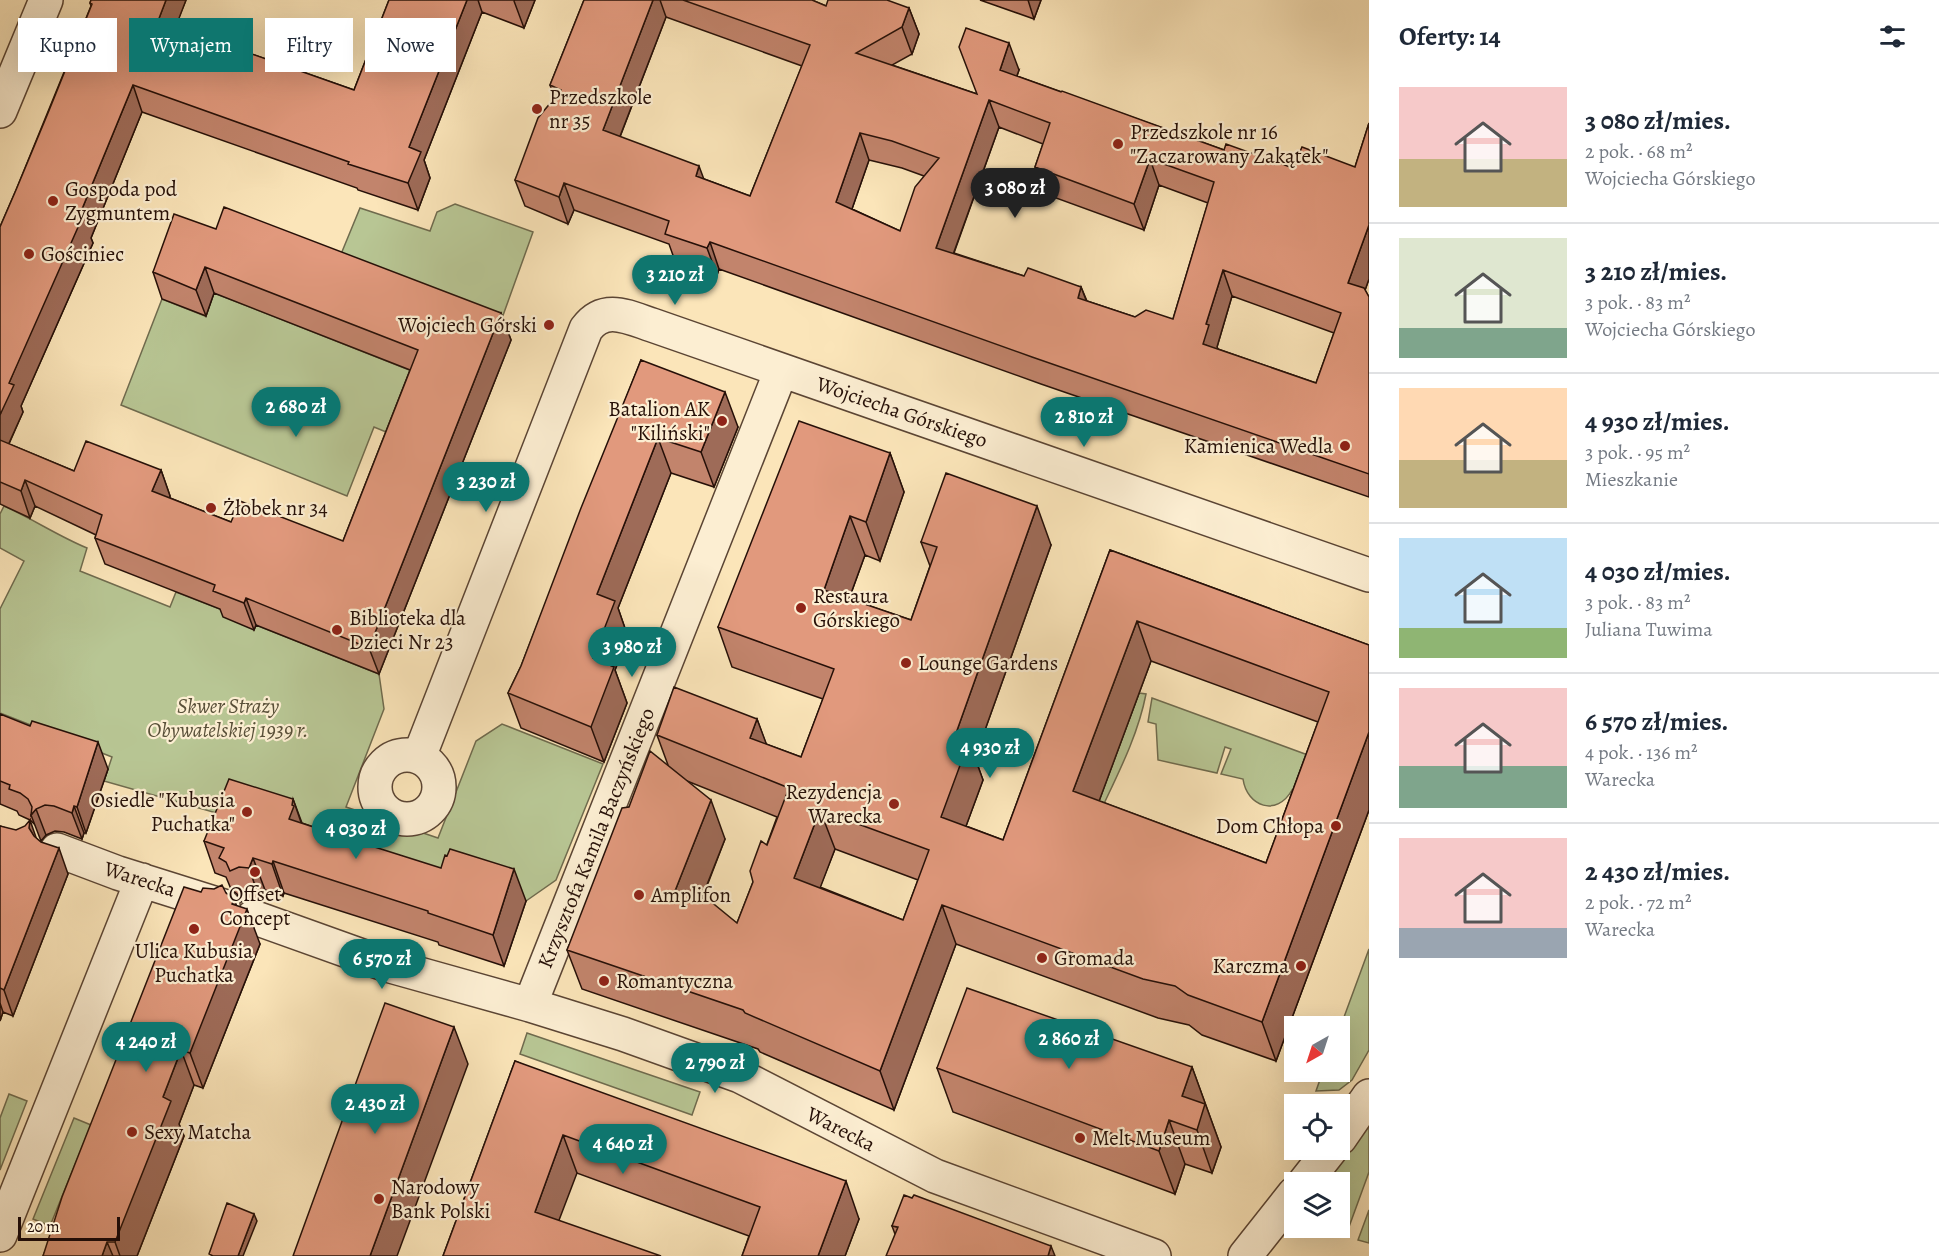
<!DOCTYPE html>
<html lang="pl">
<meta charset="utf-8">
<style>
:root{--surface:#fff;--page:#f6f6f7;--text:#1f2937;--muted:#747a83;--line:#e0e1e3;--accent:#0f766e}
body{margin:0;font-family:Alegreya,serif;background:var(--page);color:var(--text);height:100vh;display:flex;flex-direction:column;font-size:22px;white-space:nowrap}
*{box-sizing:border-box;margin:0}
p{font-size:20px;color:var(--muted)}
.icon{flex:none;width:33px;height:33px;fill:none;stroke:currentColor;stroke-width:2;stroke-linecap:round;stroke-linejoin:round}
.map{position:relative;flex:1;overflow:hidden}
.panel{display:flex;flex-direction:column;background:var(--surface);width:570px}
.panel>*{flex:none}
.guide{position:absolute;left:18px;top:18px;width:570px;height:54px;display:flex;gap:12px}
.needle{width:39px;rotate:219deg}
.controls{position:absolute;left:1284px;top:1016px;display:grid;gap:12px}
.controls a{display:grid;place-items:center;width:66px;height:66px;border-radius:0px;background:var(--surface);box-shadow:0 6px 24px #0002;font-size:30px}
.scale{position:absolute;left:18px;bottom:15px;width:102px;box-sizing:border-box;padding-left:6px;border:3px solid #261008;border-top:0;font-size:16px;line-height:21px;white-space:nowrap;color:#261008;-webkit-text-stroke:4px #fceed2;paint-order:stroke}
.price{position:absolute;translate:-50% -51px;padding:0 14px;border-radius:21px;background:var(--accent);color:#fff;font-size:20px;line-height:39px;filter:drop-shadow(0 2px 3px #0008)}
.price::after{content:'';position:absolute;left:50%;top:36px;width:18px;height:14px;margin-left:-9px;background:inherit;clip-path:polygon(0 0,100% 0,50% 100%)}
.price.active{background:#222;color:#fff}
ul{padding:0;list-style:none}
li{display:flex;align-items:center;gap:18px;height:150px;padding:0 30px}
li+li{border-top:2px solid var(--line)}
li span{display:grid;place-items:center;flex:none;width:168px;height:120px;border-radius:0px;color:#555}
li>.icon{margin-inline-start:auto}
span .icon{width:72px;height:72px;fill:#fffc;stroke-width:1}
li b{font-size:26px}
h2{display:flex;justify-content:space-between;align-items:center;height:72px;padding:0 30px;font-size:26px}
.chip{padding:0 21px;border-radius:0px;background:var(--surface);box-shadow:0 6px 24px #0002;font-size:21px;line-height:54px}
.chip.active{background:var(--accent);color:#fff}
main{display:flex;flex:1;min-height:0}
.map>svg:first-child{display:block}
.green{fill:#b8c694;stroke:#6f6b4e;stroke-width:1.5}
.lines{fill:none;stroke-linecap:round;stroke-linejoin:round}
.minor-casing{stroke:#5b4534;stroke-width:36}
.minor{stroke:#fceed2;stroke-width:33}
.wall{fill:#c2846c;stroke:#261008;stroke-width:1.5;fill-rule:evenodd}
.shaded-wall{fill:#9e6b58;stroke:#261008;stroke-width:1.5}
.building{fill:#e1997d;stroke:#261008;stroke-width:1.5;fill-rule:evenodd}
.poi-dot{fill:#8f2418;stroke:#fceed2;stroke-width:2}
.labels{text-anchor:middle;stroke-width:4.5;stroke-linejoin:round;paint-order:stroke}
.poi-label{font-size:21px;fill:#261008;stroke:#fceed2;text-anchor:start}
.street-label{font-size:21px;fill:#261008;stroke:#fceed2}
.park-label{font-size:21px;font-style:italic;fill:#595039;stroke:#fceed2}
</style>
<main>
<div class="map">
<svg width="1369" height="1256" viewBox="0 0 1369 1256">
<rect width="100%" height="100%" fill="#fbe5b9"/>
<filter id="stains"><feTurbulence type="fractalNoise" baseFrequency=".00333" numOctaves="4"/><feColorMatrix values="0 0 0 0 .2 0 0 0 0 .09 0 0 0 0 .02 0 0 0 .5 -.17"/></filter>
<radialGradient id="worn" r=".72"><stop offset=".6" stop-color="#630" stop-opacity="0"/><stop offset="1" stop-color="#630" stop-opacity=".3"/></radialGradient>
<path class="green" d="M455 204 533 232 501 321 339 259 360 208 430 231 437 212Z
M214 293 412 371 403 439 374 427 347 496 121 405 162 299 205 316Z
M4 506C33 519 58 536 87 548L80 571 170 607 176 592 225 611 254 629 256 625 379 674 384 709 346 807 438 838 476 741 502 724 603 764 556 880 526 901 104 781 112 757 0 713V609L24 561 0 548V514Z
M1139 693 1146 694C1137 740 1114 781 1095 823L1091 821Z
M1152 698 1316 758 1303 793 1292 790C1277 817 1247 807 1243 779L1221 774 1231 749 1225 747 1217 773 1158 760 1156 724 1148 722Z
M1369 949V1050L1352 1080 1339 1090 1316 1091 1323 1071H1340V1028Z
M527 1033 700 1092 692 1115 520 1054Z
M9 1094 27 1101 0 1170V1118Z
M74 1118 91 1125 50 1226 33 1219Z
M1369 1122V1172L1346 1235 1324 1227H1340V1182H1324Z
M1369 1210V1243L1358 1240Z"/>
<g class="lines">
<g class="minor-casing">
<path id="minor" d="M0 111 46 0
M375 787a32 32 0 1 1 64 0a32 32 0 1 1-64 0Z
M419 757 586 329C604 304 628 317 652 325L1369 575
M57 850 118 873 223 906
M253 917 387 965 530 1005 623 1034 740 1076 935 1176 1154 1256
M530 1005 781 371
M1340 1138 1369 1096
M1305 1182 1331 1149
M0 1235 142 880
M1245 1256 1294 1194"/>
</g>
<use href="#minor" class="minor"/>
</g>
<path class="wall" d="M91 0H186L175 27 354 90 389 0H535L524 28 482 12 424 160 430 178 418 210 358 190 357 188 142 112 91 238 93 243 21 406 23 412 9 444 74 471 161 470 170 496V498L231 522 343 541 410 370 214 293 206 316 162 299 153 272 216 229 501 313 511 340 379 674 256 625 254 630 223 617 220 609 105 564 95 538 96 535 35 506 30 518 0 504V227L16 190 91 6 90 3Z
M584 0H812L826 6 909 8 919 34 912 54 892 65 977 94 1019 70 1017 76 1224 150 1293 168 1355 167 1369 123V279L1365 290 1369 297V497L1041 384 719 269 717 275 675 261 669 244 574 210 568 224 525 206 515 180 554 97 550 85ZM666 17 802 66 750 196 704 179 620 137ZM999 127 1043 144 1035 167 1045 194 1144 230 1159 185 1208 203 1173 319 1135 317 1087 301 1081 287 1024 276 954 253ZM869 160 902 168 924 176 900 231 852 209ZM1232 296 1334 333 1316 383 1218 349 1217 347Z
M980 0H1041L1034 19Z
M641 360 738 427 714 487 671 473 618 608 628 637 615 670 627 703 604 762 521 728 508 693 521 666Z
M890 453 904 492 880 561 865 555 849 599 911 620 930 566 921 542 1051 545 975 758 983 780 966 826 1003 840 1110 550 1369 645V810L1276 1061 1202 1035 1189 1025 1158 1018 956 944 894 1110 760 1052 758 1049 582 989 567 950 629 807 668 765 657 735 757 719 766 744 801 757 823 699 732 667 718 627ZM1151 661 1318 722 1266 863 1099 801ZM687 781 777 817 753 882 737 923 702 899 725 839ZM835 849 918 880 903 920 820 887Z
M0 714 108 769 86 833H84L82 839 64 832 55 831 46 835 30 820 19 815 17 811 0 804Z
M293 799 302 823 526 901 504 966 439 945 438 942 284 893 283 896 265 890 260 900 250 899 241 902 237 894 231 889 226 877 215 873 204 841Z
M0 826 37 839 68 874 13 1016 3 1012 0 1021Z
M201 892 226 893 234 899 236 905 260 944 203 1088 194 1085 179 1124 184 1136 137 1256H43Z
M515 1061 859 1219 845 1256H742L749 1236 577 1173 443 1256Z
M1192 1067 1221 1147 1212 1173 1185 1164 1175 1194 953 1112 937 1068Z
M892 1226 1055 1256 895 1234Z"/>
<path class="shaded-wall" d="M166 0H186L168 47 158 21Z
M467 0H478L482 12 424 160 430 178 418 210 408 183 409 147Z
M515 0H535L524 28 514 1Z
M653 0H660L666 17 612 157 603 130Z
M1028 0H1041L1034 19Z
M909 8 919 34 912 54 902 27Z
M1009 43 1019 70 1009 97 1000 70Z
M133 85 142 112 91 238 93 243 21 406 23 412 0 463V415L9 383 80 214Z
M989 100 999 127 946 274 936 248Z
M860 133 869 160 845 229 836 202Z
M1150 159 1159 185 1144 230 1134 204Z
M699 166 709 193 696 176Z
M564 183 574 210 568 224 559 197Z
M1369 225V279L1358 310 1348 283Z
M710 242 719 269 717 275 707 248Z
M205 267 214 293 206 316 196 290Z
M1223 270 1232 296 1217 347 1219 351 1203 344 1206 324Z
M1081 287 1091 313 1078 298Z
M501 313 511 340 379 674 369 648Z
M725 392 738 427 714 487 701 452Z
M658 438 671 473 618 608 628 637 615 670 627 703 604 762 591 727 593 658 597 594Z
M890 453 904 492 880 561 866 522Z
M161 470 170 496 162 518 152 491Z
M25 480 35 506 30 518 21 491Z
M1037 506 1051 545 975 758 983 780 955 856 941 817 955 736Z
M850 516 865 555 838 629 824 590Z
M246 598 256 625 254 630 244 603Z
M1137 621 1151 661 1088 831 1073 791Z
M757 719 772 759 750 738Z
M1369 732V810L1276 1061 1262 1022Z
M98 742 108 769 86 833 77 807Z
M293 799 304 831 289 819Z
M711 800 725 839 689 930 675 891Z
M74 806 84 833 82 839 72 813Z
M36 809 46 835 41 841 31 815Z
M820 810 835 849 809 917 794 878Z
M30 820 39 846 29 828Z
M59 848 68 874 13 1016 4 990Z
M253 858 265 890 260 900 249 868Z
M273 861 284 893 283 896 272 864Z
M514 869 526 901 504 966 493 935Z
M234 899 242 922 247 909 260 944 203 1088 190 1053Z
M942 905 956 944 894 1110 880 1071Z
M0 1003 3 1012 0 1021Z
M454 1027 468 1064 397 1256H370Z
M181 1050 194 1085 179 1124 184 1136 137 1256H120L115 1242 163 1097Z
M1192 1067 1221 1147 1212 1173 1197 1130 1182 1096Z
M1169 1120 1185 1164 1175 1194 1159 1151Z
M563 1135 577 1173 548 1249 535 1212Z
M846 1181 859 1219 845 1256H818Z
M254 1214 257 1221 243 1256H238Z
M107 1242 113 1256H102Z
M1051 1246 1055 1256H1048Z"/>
<path class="building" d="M91 0H166L158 21 354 90 389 0H467L409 147 421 152 408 183 348 164 349 162 133 85 80 214 83 216 9 383 14 385 0 415V227L16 190 48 113 92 4 90 3Z
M584 0H653L603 130 699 166 696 176 750 196 810 45 683 0H812L826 6 828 0H887L909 8 902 27 856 53 977 94 959 47 966 28 1009 43 1000 70 1061 92 1062 91 1224 150 1226 144 1293 168 1302 147 1355 167 1369 123V225L1348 283 1364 288 1369 297V474L1032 357 710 242 707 248 665 234 669 221 564 183 559 197 515 180 538 118 561 90 550 85ZM989 100 1050 123 1035 167 1134 204 1150 159 1214 182 1173 319 1146 310 1135 317 1078 298 1081 287 1028 268 1024 276 936 248ZM860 133 892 141 939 158 915 187 900 231 836 202ZM1223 270 1341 313 1316 383 1203 344 1209 325 1206 324Z
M224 207 501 313 369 648 246 598 244 603 213 591 215 585 95 538 102 515 25 480 21 491 0 482V440L74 471 86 441 161 470 152 491 231 522 240 501 343 541 418 350 205 267 196 290 153 272 174 214 216 229Z
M641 360 725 392 701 452 658 438 597 594 615 601 593 658 614 667 591 727 508 693 521 666 581 508Z
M799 421 890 453 866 522 850 516 824 590 911 620 937 547 921 542 946 473 1037 506 955 736 969 741 941 817 1003 840 1110 550 1369 645V732L1262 1022 1188 995 1175 986 1143 979 942 905 880 1071 745 1013 743 1010 567 950 622 808 629 807 650 751 711 800 675 891 710 901 737 923 753 882 750 871 761 841 767 845 789 788 657 735 674 687 757 719 750 738 801 757 834 669 718 627ZM1137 621 1329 692 1266 863 1073 791ZM820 810 929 850 903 920 794 878Z
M0 714 30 726 32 721 98 742 77 807 74 806 72 813 54 806 45 805 36 809 31 815 32 807 28 799 20 793 9 789 10 785 0 781Z
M229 779 293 799 292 805 294 806 289 819 362 843 441 868 445 855 447 856 450 849 514 869 493 935 428 913V911L273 861 272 864 253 858 249 868 239 867 230 871 226 862 219 858 224 848 204 841Z
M30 820 29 828 34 836 41 842 59 848 4 990 0 988V826L16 830 25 826Z
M222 885 226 893 234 899 232 904 247 909 190 1053 181 1050 163 1097 171 1101 115 1242H107L102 1256H43L62 1197 184 887 201 892 203 888 214 889Z
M967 988 1192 1067 1182 1096 1205 1104 1197 1130 1169 1120 1159 1151 937 1068Z
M385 1003 454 1027 370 1256H293Z
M515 1061 846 1181 818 1256H742L760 1207 563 1135 535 1212 661 1256H443Z
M904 1195 912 1198 914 1195 1051 1246 1048 1256H886L898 1227 892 1226Z
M227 1203 254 1214 238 1256H213L209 1254Z"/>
<g class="poi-dot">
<circle cx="537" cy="109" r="6"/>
<circle cx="1118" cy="144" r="6"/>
<circle cx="53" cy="201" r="6"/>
<circle cx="29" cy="254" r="6"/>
<circle cx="549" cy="325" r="6"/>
<circle cx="722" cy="421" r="6"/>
<circle cx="1345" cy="446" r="6"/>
<circle cx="211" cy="508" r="6"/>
<circle cx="801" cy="608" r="6"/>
<circle cx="337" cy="630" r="6"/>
<circle cx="906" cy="663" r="6"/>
<circle cx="894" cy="804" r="6"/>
<circle cx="247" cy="812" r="6"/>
<circle cx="1336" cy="826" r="6"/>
<circle cx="255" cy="872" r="6"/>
<circle cx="639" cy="895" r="6"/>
<circle cx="194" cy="929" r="6"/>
<circle cx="1042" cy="958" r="6"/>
<circle cx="1301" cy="966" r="6"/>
<circle cx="604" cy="981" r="6"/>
<circle cx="132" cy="1132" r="6"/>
<circle cx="1080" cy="1138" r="6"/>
<circle cx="379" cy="1199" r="6"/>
</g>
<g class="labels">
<g class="poi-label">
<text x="549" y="104">Przedszkole<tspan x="549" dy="24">nr 35</tspan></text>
<text x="1130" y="139">Przedszkole nr 16<tspan x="1130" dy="24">"Zaczarowany Zakątek"</tspan></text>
<text x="65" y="196">Gospoda pod<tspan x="65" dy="24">Zygmuntem</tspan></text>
<text x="41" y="261">Gościniec</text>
<text x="537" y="332" text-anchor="end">Wojciech Górski</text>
<text x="710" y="416" text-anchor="end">Batalion AK<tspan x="710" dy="24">"Kiliński"</tspan></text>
<text x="1333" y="453" text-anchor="end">Kamienica Wedla</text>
<text x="223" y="515">Żłobek nr 34</text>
<text x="813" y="603">Restaura<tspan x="813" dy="24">Górskiego</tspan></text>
<text x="349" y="625">Biblioteka dla<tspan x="349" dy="24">Dzieci Nr 23</tspan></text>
<text x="918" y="670">Lounge Gardens</text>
<text x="882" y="799" text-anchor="end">Rezydencja<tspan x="882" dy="24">Warecka</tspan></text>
<text x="235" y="807" text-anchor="end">Osiedle "Kubusia<tspan x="235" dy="24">Puchatka"</tspan></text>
<text x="1324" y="833" text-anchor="end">Dom Chłopa</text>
<text x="255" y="901" text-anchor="middle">Offset<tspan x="255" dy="24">Concept</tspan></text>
<text x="651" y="902">Amplifon</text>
<text x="194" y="958" text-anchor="middle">Ulica Kubusia<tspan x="194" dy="24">Puchatka</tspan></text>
<text x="1054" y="965">Gromada</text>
<text x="1289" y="973" text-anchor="end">Karczma</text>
<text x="616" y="988">Romantyczna</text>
<text x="144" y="1139">Sexy Matcha</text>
<text x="1092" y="1145">Melt Museum</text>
<text x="391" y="1194">Narodowy<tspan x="391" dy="24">Bank Polski</tspan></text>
</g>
<g class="street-label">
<text transform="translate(902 412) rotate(19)" y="7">Wojciecha Górskiego</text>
<text transform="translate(596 838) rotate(-68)" y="7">Krzysztofa Kamila Baczyńskiego</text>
<text transform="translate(140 879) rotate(18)" y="7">Warecka</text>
<text transform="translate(841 1129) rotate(27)" y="7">Warecka</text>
</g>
<g class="park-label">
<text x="228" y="713">Skwer Straży<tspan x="228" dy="24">Obywatelskiej 1939 r.</tspan></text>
</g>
</g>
<rect width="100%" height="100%" filter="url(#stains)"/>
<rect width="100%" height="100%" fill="url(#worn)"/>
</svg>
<div class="controls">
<a><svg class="needle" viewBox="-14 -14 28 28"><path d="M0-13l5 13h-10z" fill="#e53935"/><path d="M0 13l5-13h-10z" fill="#747a83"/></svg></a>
<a><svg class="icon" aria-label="locate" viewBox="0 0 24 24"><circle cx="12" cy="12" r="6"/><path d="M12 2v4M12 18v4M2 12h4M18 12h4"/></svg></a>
<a><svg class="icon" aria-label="layers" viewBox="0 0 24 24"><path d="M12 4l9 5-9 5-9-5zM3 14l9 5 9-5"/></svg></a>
</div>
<div class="scale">20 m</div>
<b class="price active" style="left:1015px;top:219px">3 080 zł</b>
<b class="price" style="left:675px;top:306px">3 210 zł</b>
<b class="price" style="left:296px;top:438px">2 680 zł</b>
<b class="price" style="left:1084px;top:448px">2 810 zł</b>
<b class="price" style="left:486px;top:513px">3 230 zł</b>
<b class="price" style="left:632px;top:678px">3 980 zł</b>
<b class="price" style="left:990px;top:779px">4 930 zł</b>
<b class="price" style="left:356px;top:860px">4 030 zł</b>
<b class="price" style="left:382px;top:990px">6 570 zł</b>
<b class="price" style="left:1069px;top:1070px">2 860 zł</b>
<b class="price" style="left:146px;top:1073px">4 240 zł</b>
<b class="price" style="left:715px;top:1094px">2 790 zł</b>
<b class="price" style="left:375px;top:1135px">2 430 zł</b>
<b class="price" style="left:623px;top:1175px">4 640 zł</b>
<div class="guide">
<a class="chip">Kupno</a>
<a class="chip active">Wynajem</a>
<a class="chip">Filtry</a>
<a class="chip">Nowe</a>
</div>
</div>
<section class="panel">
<h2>Oferty: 14<svg class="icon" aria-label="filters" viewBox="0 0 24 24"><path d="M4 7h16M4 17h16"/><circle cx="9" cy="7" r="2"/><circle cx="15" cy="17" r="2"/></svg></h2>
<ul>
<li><span style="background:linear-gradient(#f6c9c9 60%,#c2b280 0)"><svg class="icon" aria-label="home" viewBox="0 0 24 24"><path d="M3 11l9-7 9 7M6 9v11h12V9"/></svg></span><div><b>3 080 zł/mies.</b><p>2 pok. · 68 m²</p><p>Wojciecha Górskiego</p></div></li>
<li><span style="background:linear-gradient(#dfe7d0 75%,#7fa58c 0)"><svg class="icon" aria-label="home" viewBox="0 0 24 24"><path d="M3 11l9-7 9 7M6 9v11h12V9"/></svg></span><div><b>3 210 zł/mies.</b><p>3 pok. · 83 m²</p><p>Wojciecha Górskiego</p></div></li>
<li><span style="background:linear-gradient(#ffd9b3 60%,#c2b280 0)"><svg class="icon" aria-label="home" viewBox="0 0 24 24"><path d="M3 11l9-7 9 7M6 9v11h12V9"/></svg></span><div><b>4 930 zł/mies.</b><p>3 pok. · 95 m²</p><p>Mieszkanie</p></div></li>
<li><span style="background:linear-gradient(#bfe0f5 75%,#8fb573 0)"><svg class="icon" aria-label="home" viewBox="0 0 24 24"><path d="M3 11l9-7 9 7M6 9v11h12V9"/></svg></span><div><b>4 030 zł/mies.</b><p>3 pok. · 83 m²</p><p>Juliana Tuwima</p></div></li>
<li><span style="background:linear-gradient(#f6c9c9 65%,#7fa58c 0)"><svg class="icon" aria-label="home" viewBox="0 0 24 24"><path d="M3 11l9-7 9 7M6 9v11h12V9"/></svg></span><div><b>6 570 zł/mies.</b><p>4 pok. · 136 m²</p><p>Warecka</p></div></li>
<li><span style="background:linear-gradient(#f6c9c9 75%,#9aa5b1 0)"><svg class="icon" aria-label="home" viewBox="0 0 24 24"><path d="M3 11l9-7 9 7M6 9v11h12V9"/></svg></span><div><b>2 430 zł/mies.</b><p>2 pok. · 72 m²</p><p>Warecka</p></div></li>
</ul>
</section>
</main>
